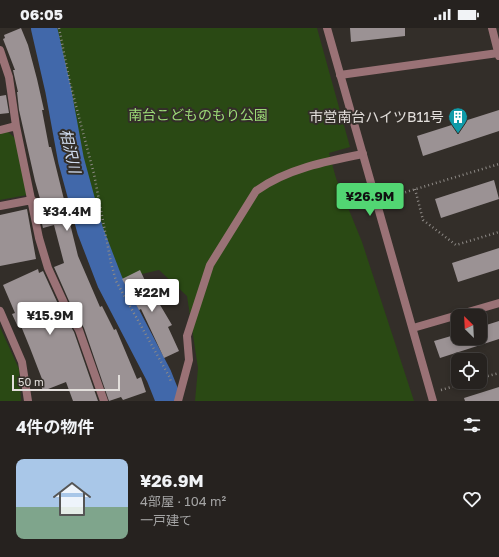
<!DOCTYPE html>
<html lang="ja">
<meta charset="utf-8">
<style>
:root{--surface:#26221f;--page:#2e2a28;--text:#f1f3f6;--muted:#a4a4a4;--line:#423f3d;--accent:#52d673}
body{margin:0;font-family:"Golos Text","Noto Sans JP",sans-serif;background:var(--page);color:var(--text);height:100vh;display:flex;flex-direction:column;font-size:15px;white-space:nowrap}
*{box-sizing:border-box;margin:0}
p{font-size:13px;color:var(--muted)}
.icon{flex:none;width:22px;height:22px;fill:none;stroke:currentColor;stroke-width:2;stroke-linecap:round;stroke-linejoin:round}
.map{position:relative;height:373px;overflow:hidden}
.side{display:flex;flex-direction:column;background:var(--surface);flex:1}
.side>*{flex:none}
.needle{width:26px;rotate:336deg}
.tools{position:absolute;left:451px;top:281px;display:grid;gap:8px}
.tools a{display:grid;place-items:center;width:36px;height:36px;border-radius:8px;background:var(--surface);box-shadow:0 2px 6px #0003,0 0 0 1px var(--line);font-size:20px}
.scale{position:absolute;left:12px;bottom:10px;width:108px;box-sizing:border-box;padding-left:4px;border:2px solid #e3dfdc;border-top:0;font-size:11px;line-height:14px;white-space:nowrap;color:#e3dfdc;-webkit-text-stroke:3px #332e29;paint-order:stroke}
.price{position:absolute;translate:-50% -34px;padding:0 9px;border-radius:4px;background:#fff;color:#222;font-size:13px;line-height:26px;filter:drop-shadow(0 1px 2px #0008)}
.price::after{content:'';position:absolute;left:50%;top:24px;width:12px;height:9px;margin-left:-6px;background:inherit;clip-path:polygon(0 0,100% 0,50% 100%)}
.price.selected{background:var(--accent);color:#111}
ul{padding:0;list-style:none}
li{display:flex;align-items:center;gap:12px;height:100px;padding:0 16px}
li span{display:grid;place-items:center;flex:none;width:112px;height:80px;border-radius:8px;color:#555}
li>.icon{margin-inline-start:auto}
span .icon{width:48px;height:48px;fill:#fffc;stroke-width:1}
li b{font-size:17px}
h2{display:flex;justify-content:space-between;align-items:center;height:48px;padding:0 16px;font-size:17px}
.status{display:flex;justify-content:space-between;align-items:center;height:28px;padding:0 20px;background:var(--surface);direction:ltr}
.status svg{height:11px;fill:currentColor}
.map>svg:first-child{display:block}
.green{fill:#2a4914}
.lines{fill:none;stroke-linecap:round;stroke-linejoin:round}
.river{stroke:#4168aa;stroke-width:26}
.building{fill:#9b9294}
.path{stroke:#8e8a86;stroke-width:2.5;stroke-dasharray:1 3;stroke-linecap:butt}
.service{stroke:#9a7276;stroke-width:8}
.minor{stroke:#9a7276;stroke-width:8}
.tertiary{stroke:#9a7276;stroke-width:8}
.labels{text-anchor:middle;stroke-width:4;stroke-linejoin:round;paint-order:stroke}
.park-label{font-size:14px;fill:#9cda77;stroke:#332e29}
.poi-label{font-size:14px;fill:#e3dfdc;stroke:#332e29;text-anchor:end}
.water-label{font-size:15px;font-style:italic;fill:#cfdbee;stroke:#332e29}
</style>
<div class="status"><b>06:05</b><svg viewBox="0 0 49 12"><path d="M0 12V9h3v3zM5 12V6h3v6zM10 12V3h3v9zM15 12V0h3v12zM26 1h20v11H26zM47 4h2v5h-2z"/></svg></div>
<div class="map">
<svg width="499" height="373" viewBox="0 0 499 373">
<rect width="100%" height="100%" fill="#332e29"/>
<path class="green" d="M51 0H317L350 119 329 125 336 150 362 214 414 373H195L198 340 187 268 159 242 104 255 60 82Z
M7 103 15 110 27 167 0 172V105Z
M0 299 19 341 21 373H0Z"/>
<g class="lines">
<path class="river" d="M44 0 58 61 71 132 90 202 110 254 159 348 169 373"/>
</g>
<path class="building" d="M21 0 28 17 37 51 44 82H42L49 119H51L78 228 100 279 102 278 114 302 116 301 137 351 141 349 146 364 123 372 121 369 109 373 84 300 69 273 54 239 64 235 54 197 43 200 38 179 42 178 35 153 19 82 17 64H18L13 42H15L3 11 5 10 4 7Z
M350 0H405V8L351 14Z
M6 67 9 85 0 86V68Z
M499 82V103L423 128 417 108Z
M494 152 499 171 441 190 435 171Z
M27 181 36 231 0 238V187Z
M499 220V241L458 254 452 235Z
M38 241 39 245 43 243 59 278 74 304 98 373H73L66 354 43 363 39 352 42 351 30 320 21 298 18 299 12 286 15 285 3 257Z
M140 242 149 261 150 260 172 297 168 299 179 323 164 330 141 281 139 282 122 251Z
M499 293V311L440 330 434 313 458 306V310H480V299Z
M499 359V373H465L464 370Z"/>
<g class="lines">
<path class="path" d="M59 0 70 55 94 146 111 235 116 253 170 350 171 355
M415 161 423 192 456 217 499 204
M386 170 499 136
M480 350 499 345
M441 362 468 354"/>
<path class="service" d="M492 0 499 28
M0 22 9 49 16 98 0 102
M340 47 498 25
M16 98 39 210 48 240 64 275 79 302 104 373
M0 178 32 172
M413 300 499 275"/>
<path class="minor" d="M0 283 22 334 28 373
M178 373 189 332 187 308 210 237 256 163C286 141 327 133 363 126"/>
<path class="tertiary" d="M327 0 433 373"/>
</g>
<defs>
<g id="building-pin" transform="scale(1)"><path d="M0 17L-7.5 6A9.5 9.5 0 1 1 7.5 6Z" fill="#0f9aa8" stroke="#332e29"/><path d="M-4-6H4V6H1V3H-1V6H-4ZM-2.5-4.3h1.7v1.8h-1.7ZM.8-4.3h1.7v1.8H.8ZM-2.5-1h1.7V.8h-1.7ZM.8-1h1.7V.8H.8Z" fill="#fff"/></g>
</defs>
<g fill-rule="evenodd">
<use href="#building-pin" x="458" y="89"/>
</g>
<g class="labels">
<g class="park-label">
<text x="198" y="92">南台こどものもり公園</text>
</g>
<g class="poi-label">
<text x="444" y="94">市営南台ハイツB11号</text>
</g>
<g class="water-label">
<text transform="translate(70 123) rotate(77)" y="5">相沢川</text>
</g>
</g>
</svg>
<div class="tools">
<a><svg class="needle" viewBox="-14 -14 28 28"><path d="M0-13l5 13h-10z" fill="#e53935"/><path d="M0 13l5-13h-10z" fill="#a4a4a4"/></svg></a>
<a><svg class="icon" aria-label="locate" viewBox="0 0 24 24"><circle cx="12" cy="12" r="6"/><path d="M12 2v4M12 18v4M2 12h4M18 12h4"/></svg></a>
</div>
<div class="scale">50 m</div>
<b class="price selected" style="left:370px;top:189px">¥26.9M</b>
<b class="price" style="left:67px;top:204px">¥34.4M</b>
<b class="price" style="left:152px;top:285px">¥22M</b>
<b class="price" style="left:50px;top:308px">¥15.9M</b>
</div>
<section class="side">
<h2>4件の物件<svg class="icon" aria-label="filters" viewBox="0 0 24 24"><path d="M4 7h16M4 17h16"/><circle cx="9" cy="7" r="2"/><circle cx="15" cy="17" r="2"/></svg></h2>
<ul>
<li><span style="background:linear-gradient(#a9c7e8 60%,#7fa58c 0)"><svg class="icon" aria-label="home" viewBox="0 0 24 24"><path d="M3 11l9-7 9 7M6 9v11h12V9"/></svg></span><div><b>¥26.9M</b><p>4部屋 · 104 m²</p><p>一戸建て</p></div><svg class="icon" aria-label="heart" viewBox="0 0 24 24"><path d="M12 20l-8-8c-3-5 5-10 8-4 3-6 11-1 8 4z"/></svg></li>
</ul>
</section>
